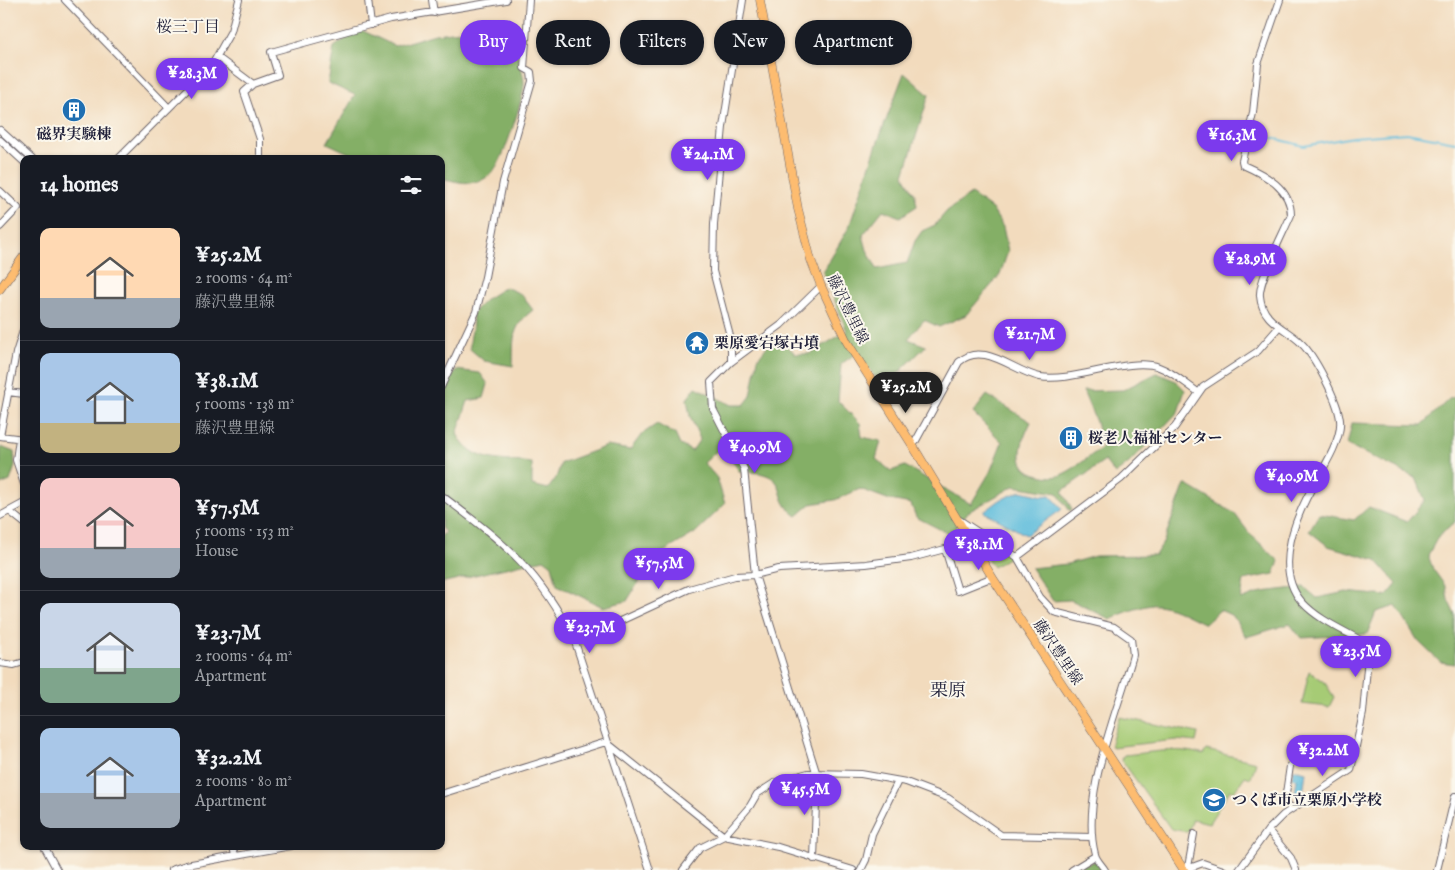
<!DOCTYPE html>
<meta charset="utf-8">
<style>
:root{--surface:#171b24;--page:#20242c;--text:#f1f3f6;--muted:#9ea1a6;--line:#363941;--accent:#7c3aed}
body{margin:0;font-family:"IM FELL English","Noto Serif JP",serif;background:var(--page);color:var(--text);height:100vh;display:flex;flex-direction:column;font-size:19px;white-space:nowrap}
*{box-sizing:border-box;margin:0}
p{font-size:16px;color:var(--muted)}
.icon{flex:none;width:28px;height:28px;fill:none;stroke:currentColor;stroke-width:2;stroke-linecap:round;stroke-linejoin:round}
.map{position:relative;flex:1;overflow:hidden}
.details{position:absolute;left:20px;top:155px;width:425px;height:695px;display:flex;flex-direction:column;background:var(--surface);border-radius:10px;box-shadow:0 1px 4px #0004}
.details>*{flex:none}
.banner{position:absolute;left:460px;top:20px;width:475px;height:45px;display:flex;gap:10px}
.price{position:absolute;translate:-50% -42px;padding:0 11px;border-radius:18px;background:var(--accent);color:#fff;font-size:16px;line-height:32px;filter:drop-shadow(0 1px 2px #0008)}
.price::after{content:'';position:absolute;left:50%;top:30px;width:15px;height:11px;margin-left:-8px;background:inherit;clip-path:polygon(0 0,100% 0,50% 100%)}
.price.on{background:#222;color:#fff}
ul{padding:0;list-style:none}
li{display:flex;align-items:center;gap:15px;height:125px;padding:0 20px}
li+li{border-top:1px solid var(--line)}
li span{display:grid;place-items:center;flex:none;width:140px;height:100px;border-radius:10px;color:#555}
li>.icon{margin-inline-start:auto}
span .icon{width:60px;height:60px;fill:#fffc;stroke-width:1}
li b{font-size:21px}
h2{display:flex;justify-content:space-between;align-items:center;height:60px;padding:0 20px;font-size:21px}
.chip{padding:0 18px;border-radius:22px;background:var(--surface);box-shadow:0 1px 4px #0004;font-size:18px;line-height:45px}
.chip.on{background:var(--accent);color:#fff}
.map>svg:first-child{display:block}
.green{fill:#a6cb75;stroke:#647658}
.forest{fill:#84af66;stroke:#536850}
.water{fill:#5dbcdb;stroke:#406f8b}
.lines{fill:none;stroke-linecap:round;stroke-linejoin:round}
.stream{stroke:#5dbcdb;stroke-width:2}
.minor-casing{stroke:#6b6368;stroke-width:8}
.major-casing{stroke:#6b6368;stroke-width:9}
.minor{stroke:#fff;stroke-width:6}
.major{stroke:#fdbc70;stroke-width:8}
.labels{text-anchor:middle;stroke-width:4;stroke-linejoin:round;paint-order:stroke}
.poi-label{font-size:15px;font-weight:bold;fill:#22223b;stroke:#fbf7ec;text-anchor:start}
.street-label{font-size:15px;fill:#22223b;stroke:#fbf7ec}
.neighbourhood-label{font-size:16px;fill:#22223b;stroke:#fbf7ec}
.quarter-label{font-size:18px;fill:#22223b;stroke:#fbf7ec}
</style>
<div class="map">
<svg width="1455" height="870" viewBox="0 0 1455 870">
<rect width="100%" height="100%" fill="#fbf7ec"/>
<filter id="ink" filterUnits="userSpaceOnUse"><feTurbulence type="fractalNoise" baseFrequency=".02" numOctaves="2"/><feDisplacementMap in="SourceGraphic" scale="10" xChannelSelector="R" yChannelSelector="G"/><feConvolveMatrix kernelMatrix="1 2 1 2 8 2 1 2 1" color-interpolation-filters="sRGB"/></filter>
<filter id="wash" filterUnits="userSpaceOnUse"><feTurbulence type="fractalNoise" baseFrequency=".0096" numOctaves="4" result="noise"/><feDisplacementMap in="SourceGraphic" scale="20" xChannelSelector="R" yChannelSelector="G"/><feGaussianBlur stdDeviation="1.12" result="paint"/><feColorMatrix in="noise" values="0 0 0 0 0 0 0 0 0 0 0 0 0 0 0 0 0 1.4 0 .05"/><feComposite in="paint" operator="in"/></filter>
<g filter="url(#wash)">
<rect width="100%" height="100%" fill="#f2dbbd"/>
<path class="green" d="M968 529 1012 555 993 567Z
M1309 671 1325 683 1334 697 1329 707 1302 704Z
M1119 717 1198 733 1196 742 1176 740 1112 747 1111 743Z
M1206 750 1256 762 1251 778 1245 776 1234 792 1230 790 1209 823 1193 819 1188 832 1171 829 1121 759 1124 755C1149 753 1179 746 1203 755Z"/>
<path class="forest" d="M495 27 511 33C514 49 523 68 524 82 525 94 508 143 502 156 498 166 490 178 479 181 466 185 454 181 441 178V159H369L355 156 327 143 355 95 328 83 334 47 359 29 395 46 435 34Z
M904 73 929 95 904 175 915 195 917 206 900 217 883 210 863 235 867 250 877 269 907 263 915 241 922 231 935 225 947 211 971 194 992 209 1003 227 1008 251 1000 275 966 315 939 327 924 320 908 339 926 346 887 384 881 385 857 353 841 364 838 401 860 423 862 437 881 441 876 459 891 471 905 466 971 504 990 472 1002 442 973 413 987 395 1031 422C1022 440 1010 469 1040 475 1047 477 1056 478 1063 474 1076 468 1089 456 1102 448L1096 422 1083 391 1123 390 1157 373 1176 381 1185 390 1178 412 1129 463 1115 474 1105 461 1062 491 1072 509 1070 511 1057 493 1014 486 968 512 951 535 916 517 911 504 890 500 860 489 835 500 811 504 797 516C767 496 798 473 739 471L723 445 704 463 717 478 725 504 695 533 647 562 641 578 627 601 603 607 557 585 552 565 544 559 441 583V536L445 532 441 528V452L447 443 441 438C441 406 439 399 456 370L480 373 488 384 484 398 468 401 457 434C474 464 501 459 532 463V485L548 489 556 478 561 463 607 446 630 450 642 434 657 424 675 434 680 445 692 451 700 439 690 416 687 399 696 387 731 405H744L751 396 758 358 774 337 779 339 796 354H809L847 331 823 272 849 227 877 144Z
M505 287 521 294 533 310C510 328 514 339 513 366L484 361 470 349C469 336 475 326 472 313L486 299Z
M1455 397V522L1439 535 1428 555 1433 569 1446 587 1448 600 1455 615V664L1440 662 1418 641 1396 606 1376 612 1367 634 1301 638 1290 624 1246 637 1233 616 1220 610 1205 624C1192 618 1171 606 1158 605 1149 603 1120 614 1110 619L1071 600 1053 601 1031 568 1067 564 1095 556 1155 555 1163 543 1185 484 1234 513 1250 534 1279 561 1274 574 1244 580 1241 600 1262 592 1304 587 1317 598 1346 592 1387 596 1397 584 1376 560 1328 546 1309 531 1319 514 1354 520 1369 507 1407 522 1425 500 1416 478 1347 445 1352 423 1422 425 1449 399Z
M1 447 14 452 15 466 10 481 0 485Z
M1096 861 1102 870H1081L1080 866Z"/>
<path class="water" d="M1021 491 1043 496 1050 495 1062 508 1061 510 1026 535 984 512 1000 500Z
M1294 769 1306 772 1303 793 1295 792 1297 779 1292 778Z"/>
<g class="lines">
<path class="stream" d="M1273 138 1304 146 1353 137 1407 133 1455 142"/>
</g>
</g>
<g filter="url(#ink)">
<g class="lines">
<g class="minor-casing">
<path id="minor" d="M65 0 169 108
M368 0 371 25
M432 0 434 13
M217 57 253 84 278 75 271 52 391 19 506 0
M253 84 244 92 260 139V159
M0 130 32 159
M0 140 24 162
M118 159 212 65 231 31 239 0
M0 191 18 208 0 227
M16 353 24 354
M731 362V340L713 271 714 224 723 127 743 0
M441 387 476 312 485 277 503 182 532 81 531 72 524 68 529 0
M8 392 24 394
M0 436 16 353 24 328
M0 436 24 439
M19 439 16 460 24 484
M913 446 959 362C983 340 1014 372 1040 377 1073 383 1129 356 1159 367 1173 372 1186 384 1198 392
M441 495C504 543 539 569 575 642L650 870
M9 511 24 523
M0 516 24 503
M955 517 1017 557 1040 597 1054 612 1114 627 1131 639 1133 655C1118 711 1080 796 1095 854 1096 860 1102 865 1105 870
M1017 557 1121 479 1175 427 1203 387 1258 351 1278 328
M575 642 689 589 735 576 755 575 779 569 866 564 911 558 945 549 958 591 988 579 994 580
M0 663 14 665 24 662
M1290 766 1285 800 1291 809
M441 794 606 742 724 836 778 847 853 870
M1268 830 1291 858 1296 870
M44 846 57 870
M233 846 235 856
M814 859 817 775 755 575 744 469 713 409 711 382 731 362 781 325 821 286
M1188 867 1194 834
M171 870 186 865 291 846
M683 870 700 848 724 836 750 806 757 794 774 783 808 773 861 774 906 782 948 798 1001 835 1092 837
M861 870 866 860 872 834 898 781
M1072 870 1095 856
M1184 870 1203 863 1223 870
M1239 870 1268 830 1283 815 1351 770 1363 713 1369 645C1348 632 1319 621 1302 602 1272 568 1297 513 1317 479 1326 464 1342 438 1340 420 1338 401 1315 356 1301 343 1286 328 1262 322 1260 296 1258 281 1284 232 1291 215 1291 189 1266 175 1243 165L1242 161 1253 113 1258 64 1280 0
M1437 870 1455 796"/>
</g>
<g class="major-casing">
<path id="major" d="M760 0 798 209 811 260 821 286 847 342 913 446 994 580 1184 870
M0 289 24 256"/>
</g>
<use href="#minor" class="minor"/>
<use href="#major" class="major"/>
</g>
</g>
<defs>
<g id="building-disc" transform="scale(1.25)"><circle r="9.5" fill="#1f6fb2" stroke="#fbf7ec"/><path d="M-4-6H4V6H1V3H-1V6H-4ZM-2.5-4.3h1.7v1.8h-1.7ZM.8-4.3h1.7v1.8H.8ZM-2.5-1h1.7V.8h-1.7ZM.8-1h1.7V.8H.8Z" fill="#fff"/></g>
<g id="temple-disc" transform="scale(1.25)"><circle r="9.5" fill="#1f6fb2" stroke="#fbf7ec"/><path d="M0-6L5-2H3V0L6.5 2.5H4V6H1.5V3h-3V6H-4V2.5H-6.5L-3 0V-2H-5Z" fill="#fff"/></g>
<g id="school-disc" transform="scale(1.25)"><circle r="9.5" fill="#1f6fb2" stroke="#fbf7ec"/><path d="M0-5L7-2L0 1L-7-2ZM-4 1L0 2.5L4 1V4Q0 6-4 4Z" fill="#fff"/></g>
</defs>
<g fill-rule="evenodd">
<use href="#building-disc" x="74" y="110"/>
<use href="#temple-disc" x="697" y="343"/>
<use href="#building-disc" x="1071" y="438"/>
<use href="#school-disc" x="1214" y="800"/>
</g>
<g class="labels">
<g class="poi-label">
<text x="74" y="139" text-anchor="middle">磁界実験棟</text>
<text x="714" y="348">栗原愛宕塚古墳</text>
<text x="1088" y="443">桜老人福祉センター</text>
<text x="1232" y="805">つくば市立栗原小学校</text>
</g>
<g class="street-label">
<text transform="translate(848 309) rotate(64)" y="5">藤沢豊里線</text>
<text transform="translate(1058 652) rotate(56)" y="5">藤沢豊里線</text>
</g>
<g class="neighbourhood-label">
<text x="188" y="32">桜三丁目</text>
</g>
<g class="quarter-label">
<text x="948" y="696">栗原</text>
</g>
</g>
</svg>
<b class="price" style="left:192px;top:100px">¥28.3M</b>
<b class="price" style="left:1232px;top:162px">¥16.3M</b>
<b class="price" style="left:708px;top:181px">¥24.1M</b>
<b class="price" style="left:1250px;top:286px">¥28.9M</b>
<b class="price" style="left:1030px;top:361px">¥21.7M</b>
<b class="price on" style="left:906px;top:414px">¥25.2M</b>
<b class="price" style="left:755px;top:474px">¥40.9M</b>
<b class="price" style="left:1292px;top:503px">¥40.9M</b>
<b class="price" style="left:979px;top:571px">¥38.1M</b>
<b class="price" style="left:659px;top:590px">¥57.5M</b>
<b class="price" style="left:590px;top:654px">¥23.7M</b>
<b class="price" style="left:1356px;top:678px">¥23.5M</b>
<b class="price" style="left:1323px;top:777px">¥32.2M</b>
<b class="price" style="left:805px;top:816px">¥45.5M</b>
<div class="banner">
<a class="chip on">Buy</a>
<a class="chip">Rent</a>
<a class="chip">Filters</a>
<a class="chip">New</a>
<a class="chip">Apartment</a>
</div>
<section class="details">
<h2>14 homes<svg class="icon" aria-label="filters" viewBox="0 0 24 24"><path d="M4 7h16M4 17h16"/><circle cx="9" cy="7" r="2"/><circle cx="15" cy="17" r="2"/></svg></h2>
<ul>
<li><span style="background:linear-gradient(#ffd9b3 70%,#9aa5b1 0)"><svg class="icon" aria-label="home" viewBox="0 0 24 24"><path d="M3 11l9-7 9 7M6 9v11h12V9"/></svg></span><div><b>¥25.2M</b><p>2 rooms · 64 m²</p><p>藤沢豊里線</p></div></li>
<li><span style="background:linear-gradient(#a9c7e8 70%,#c2b280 0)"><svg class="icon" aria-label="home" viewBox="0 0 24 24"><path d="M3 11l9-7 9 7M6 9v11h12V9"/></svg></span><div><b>¥38.1M</b><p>5 rooms · 138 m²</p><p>藤沢豊里線</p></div></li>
<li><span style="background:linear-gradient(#f6c9c9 70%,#9aa5b1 0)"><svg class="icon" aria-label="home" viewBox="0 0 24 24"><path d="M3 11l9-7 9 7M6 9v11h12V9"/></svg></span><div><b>¥57.5M</b><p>5 rooms · 153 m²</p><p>House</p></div></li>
<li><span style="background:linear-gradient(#c9d6e8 65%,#7fa58c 0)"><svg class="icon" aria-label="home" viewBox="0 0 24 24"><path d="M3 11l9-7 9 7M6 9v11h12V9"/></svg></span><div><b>¥23.7M</b><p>2 rooms · 64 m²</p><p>Apartment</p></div></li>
<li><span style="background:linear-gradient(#a9c7e8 65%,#9aa5b1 0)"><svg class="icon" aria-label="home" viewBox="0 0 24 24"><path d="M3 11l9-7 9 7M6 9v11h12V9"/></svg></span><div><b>¥32.2M</b><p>2 rooms · 80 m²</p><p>Apartment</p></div></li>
</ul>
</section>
</div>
